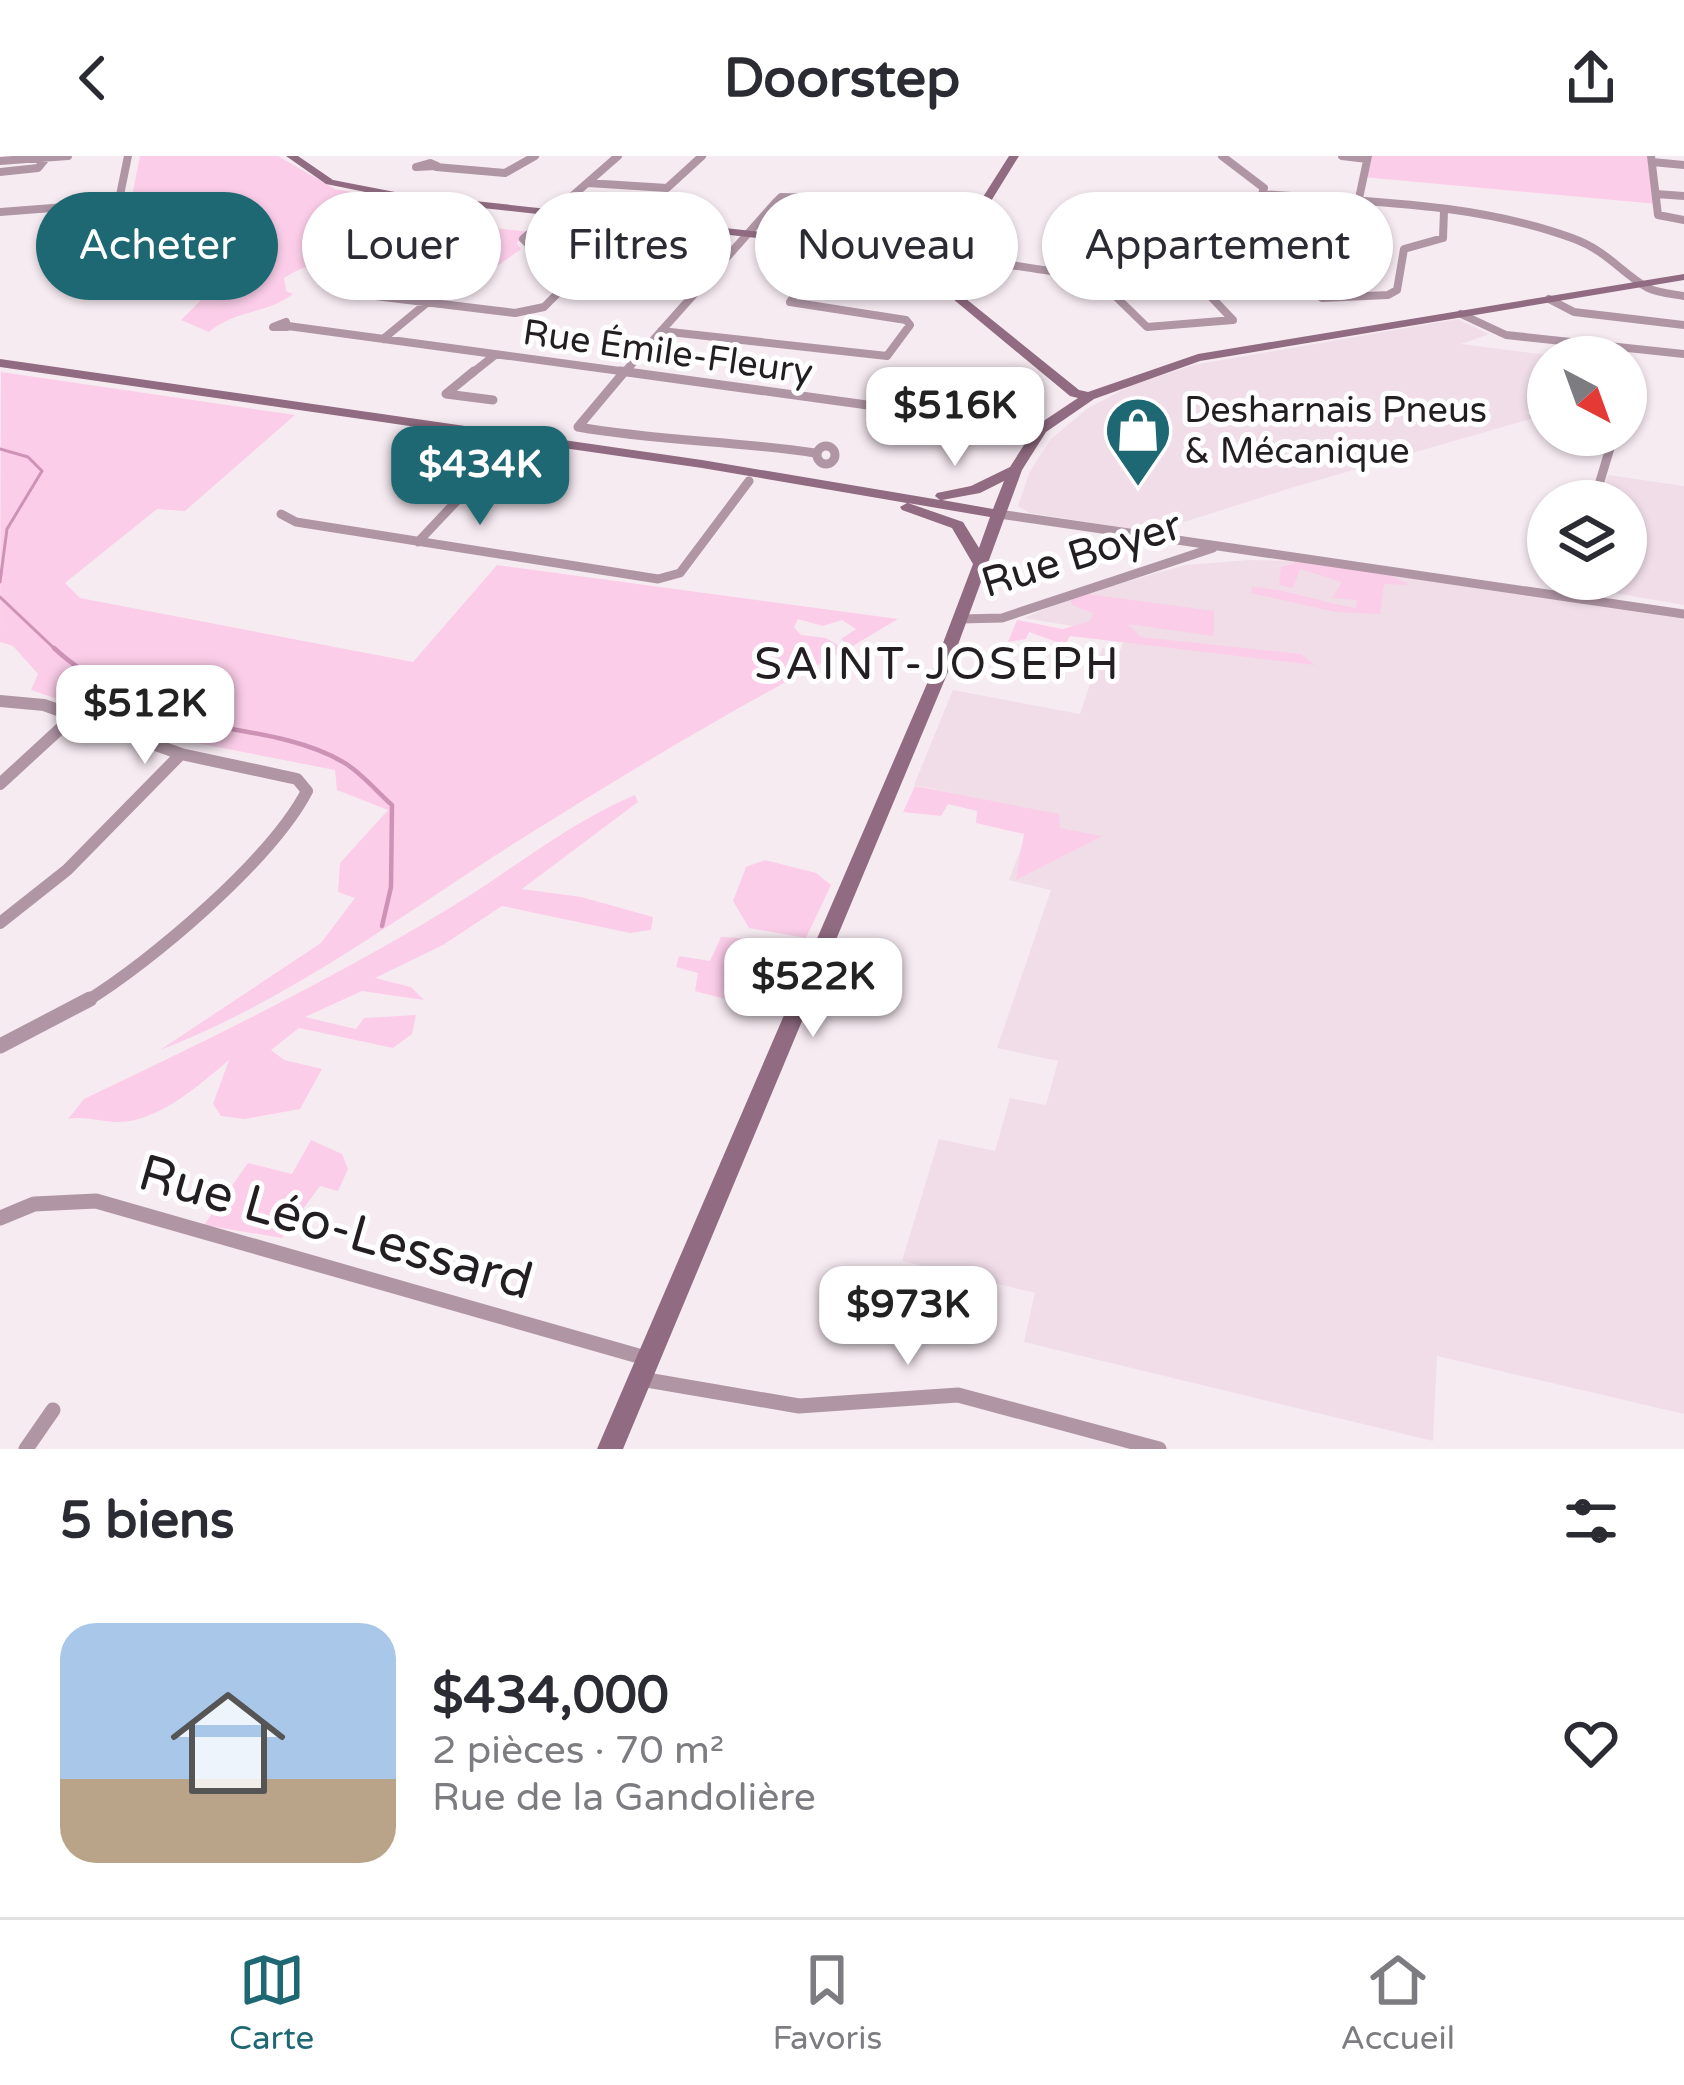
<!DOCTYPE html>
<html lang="fr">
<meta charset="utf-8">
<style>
:root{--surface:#fff;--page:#f2f2f3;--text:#2b2b33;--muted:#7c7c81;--line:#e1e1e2;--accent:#1e6873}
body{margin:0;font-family:"Varela Round",sans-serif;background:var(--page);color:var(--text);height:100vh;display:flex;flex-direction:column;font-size:45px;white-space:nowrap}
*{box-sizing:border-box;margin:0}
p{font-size:39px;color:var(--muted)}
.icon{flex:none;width:66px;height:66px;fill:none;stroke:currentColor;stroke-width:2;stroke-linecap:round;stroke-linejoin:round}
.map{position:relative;height:1293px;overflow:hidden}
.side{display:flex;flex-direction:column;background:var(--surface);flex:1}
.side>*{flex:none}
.banner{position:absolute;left:36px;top:36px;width:1614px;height:108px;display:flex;gap:24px}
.needle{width:78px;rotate:139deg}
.controls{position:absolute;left:1527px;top:180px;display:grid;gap:24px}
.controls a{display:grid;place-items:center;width:120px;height:120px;border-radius:50%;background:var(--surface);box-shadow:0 3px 9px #0004;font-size:60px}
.price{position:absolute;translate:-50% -102px;padding:0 27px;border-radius:24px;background:#fff;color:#222;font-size:39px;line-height:78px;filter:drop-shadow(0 3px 6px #0008)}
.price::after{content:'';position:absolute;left:50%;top:72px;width:36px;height:27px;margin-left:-18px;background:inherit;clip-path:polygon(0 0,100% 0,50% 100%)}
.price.selected{background:var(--accent);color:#fff}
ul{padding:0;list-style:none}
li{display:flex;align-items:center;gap:36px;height:300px;padding:0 60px}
li span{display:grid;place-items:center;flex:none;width:336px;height:240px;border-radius:36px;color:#555}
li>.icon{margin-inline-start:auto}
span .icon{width:144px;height:144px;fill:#fffc;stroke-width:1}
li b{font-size:51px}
h2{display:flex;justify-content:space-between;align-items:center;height:144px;padding:0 60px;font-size:51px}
.tag{padding:0 42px;border-radius:54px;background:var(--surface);box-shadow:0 3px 9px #0004;font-size:42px;line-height:108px}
.tag.selected{background:var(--accent);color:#fff}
header{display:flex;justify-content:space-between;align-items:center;height:156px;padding:0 60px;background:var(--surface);font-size:54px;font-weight:800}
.dock{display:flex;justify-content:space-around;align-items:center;height:168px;border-top:3px solid var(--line);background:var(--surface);font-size:33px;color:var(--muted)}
.dock a{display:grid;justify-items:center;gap:6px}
.dock .selected{color:var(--accent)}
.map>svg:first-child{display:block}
.built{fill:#f0dde8}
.green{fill:#fbcde8}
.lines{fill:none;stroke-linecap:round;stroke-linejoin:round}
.stream-far1{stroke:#cd93b6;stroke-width:3}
.stream{stroke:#cd93b6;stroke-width:4.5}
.street-far3{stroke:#b096a5;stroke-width:8}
.street-far2{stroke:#b096a5;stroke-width:9}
.street-far1{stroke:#b096a5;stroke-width:12}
.street{stroke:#b096a5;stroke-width:15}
.secondary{fill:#906b81;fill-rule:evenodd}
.labels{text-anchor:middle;stroke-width:10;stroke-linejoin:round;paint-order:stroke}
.far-street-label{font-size:36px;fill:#221e21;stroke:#fff}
.far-poi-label{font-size:36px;fill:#221e21;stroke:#fff;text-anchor:start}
.street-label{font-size:42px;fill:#221e21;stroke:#fff}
.neighbourhood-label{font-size:45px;letter-spacing:3px;fill:#221e21;stroke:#fff}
.near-street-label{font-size:51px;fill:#221e21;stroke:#fff}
</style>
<header><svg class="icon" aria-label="back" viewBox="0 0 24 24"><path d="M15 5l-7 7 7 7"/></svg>Doorstep<svg class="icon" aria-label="share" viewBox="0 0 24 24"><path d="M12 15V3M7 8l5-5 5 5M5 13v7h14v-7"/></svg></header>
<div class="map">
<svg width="1684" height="1293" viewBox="0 0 1684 1293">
<rect width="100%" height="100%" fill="#f7ebf2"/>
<path class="built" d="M1458 163 1489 178 1461 188 1563 201H1548V251L1526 256 1534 262 1291 332 1175 369 1163 378 1029 357 1018 350 1030 315 1051 283 1088 252 1132 229 1193 209Z
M1608 319 1684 330V449L1602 435 1601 423H1626V345H1600Z
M1250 404 1300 405 1684 459V1258L1437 1200 1433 1285 1024 1186 1035 1137 902 1105 939 983 995 995 1010 942 1046 949 1058 905 997 892 1051 734 1009 724 1035 655 914 629 953 534 1080 558 1102 492 1120 495 1126 479 1024 462 1073 441 1185 409Z"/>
<path class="green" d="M140 0H278L335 33 394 43 375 59 531 76 516 87 521 93 450 144 435 142 461 117C406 110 333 88 284 122L286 135 293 138C267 158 234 154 209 176L181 164 205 140 137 131C167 114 181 80 188 48L130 50Z
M1368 0H1651L1657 48 1363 21Z
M1 216 295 259 185 355 157 353 65 427 80 442 413 506 497 409 898 463 851 491 841 483 856 473 842 464 823 470 798 463 794 471 801 479 826 482 846 494C730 554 618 622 507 692 395 764 285 846 160 894L321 787 355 742 338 736 340 707 388 654 337 634 335 614 171 582 31 534 38 518 13 490 0 486Z
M1300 406 1386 417 1410 429 1384 428 1380 458 1336 456 1251 437 1252 431C1288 433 1320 446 1356 452L1357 444 1332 442 1342 426 1300 413 1293 432 1279 429 1281 411Z
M1087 438 1214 455V480L1128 468 1140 481 1301 498 1315 509 1070 480 1065 489 1029 476 1026 483 1008 486 1017 464 1063 473 1090 465 1093 457 1072 449 1070 440Z
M915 630 1059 658 1060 672 1102 680 1016 724 1024 678 976 667 977 655 948 648 941 660 903 656Z
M635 639 638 646 522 733 581 741 653 761 651 774 630 777 502 750 443 789 375 822 411 831 424 844 362 835 305 861 356 873 364 862 416 859 412 878 393 892 299 872 271 894 284 904 322 913 300 953 245 963 221 960 213 948 229 904C199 929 157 968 114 966 97 965 86 960 68 963L84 943C208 884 331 824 448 753 511 715 568 667 635 639Z
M765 704 816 717 831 729 806 782 749 772 733 745 746 711Z
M721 781C752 781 772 790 796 810L776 856 695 835 698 817 676 811 679 800 710 805Z
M311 984 342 998 348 1013 338 1035 320 1030 282 1082 204 1069 248 1007 292 1018Z"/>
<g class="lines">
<path class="stream-far1" d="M0 293 28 301 42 315 7 373 0 426
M0 441 57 495"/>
<path class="stream" d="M54 492C90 526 160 559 209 569 252 577 304 583 343 606 361 616 377 636 392 649L391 731 382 770"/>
<path class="street-far3" d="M1342 0 1367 3
M1651 0 1658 59 1684 64
M0 5 68 0
M1652 6 1684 9
M430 7 437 10 416 11Z
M436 11 505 17 535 0
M0 16 38 12 47 1
M588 27 667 32 702 0
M1262 38C1365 46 1474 46 1572 82 1608 95 1621 117 1648 132 1658 137 1673 138 1684 140
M1656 38 1684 40
M781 41 820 42 811 48 777 45Z
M1358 47 1368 0
M0 56 118 47
M111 83 128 0
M111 83 126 90 103 92Z
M951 100C1044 112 1147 140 1238 108L1264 32 1222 0
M1238 108 1285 118 1322 142 1388 139 1397 134 1404 93 1443 82 1444 55
M1117 118 1111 136 1147 171 1233 164 1194 123
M351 136 358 121 333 124 331 133 342 136 515 157 544 151 592 103 531 91 523 83 618 0
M386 140 402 131 415 133 405 143
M1549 143 1574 156 1684 169
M1461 158 1506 179 1684 198
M286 166 287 171H273Z
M288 170 642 218
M661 175 887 200 910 169 906 164 790 146 834 87
M383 183 428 146
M471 218 495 199
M623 218 777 45"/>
<path class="street-far2" d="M474 215 446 238 493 244
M620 215 1041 273
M625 215 578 271C657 285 736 285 815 297
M817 299a9 9 0 1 1 18 0a9 9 0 1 1-18 0Z
M1594 345 1614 279
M281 358 296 366 658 423 680 417 749 325
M999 358 1684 458
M418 386 516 282
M1595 423 1597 445
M961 463 1002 462 1213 392"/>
<path class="street-far1" d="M0 545 44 549 181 598 297 623 307 635C271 704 152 805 85 846
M0 628 74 560
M0 767 67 714 181 598"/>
<path class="street" d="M0 890 90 843
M0 1062 34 1048 96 1045 649 1203
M641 1223 799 1250 958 1239 1159 1293
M26 1293 53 1254"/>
<path class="secondary" d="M286 0H298L333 24 400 37 948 96 1009 0H1019L957 100 947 108V122L955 134 1079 234 1088 236 1198 198 1684 118V124L1200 205 1094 243 1046 276 1022 314 948 516 623 1293H597L932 516 973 408 952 372 902 354 900 351 907 347 702 312 0 211V203L702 304 940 344 935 340 937 337 971 330 1010 311 1036 270 1078 242 1070 240 947 138 935 122V107L940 102 400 43 326 28ZM1004 325 993 353 942 344 980 337ZM908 347 990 361 979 392 963 366Z"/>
</g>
<defs>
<g id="shop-pin" transform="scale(3.45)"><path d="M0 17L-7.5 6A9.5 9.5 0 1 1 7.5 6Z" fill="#1e6873" stroke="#fff"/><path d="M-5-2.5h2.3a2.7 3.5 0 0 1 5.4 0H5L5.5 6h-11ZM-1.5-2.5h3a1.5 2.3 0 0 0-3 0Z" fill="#fff"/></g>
</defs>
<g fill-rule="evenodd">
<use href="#shop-pin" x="1138" y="274"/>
</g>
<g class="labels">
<g class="far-street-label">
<text transform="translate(668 195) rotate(8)" y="13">Rue Émile-Fleury</text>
</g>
<g class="far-poi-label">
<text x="1184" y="266">Desharnais Pneus<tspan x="1184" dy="41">&amp; Mécanique</tspan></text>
</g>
<g class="street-label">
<text transform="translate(1081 397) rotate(-17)" y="15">Rue Boyer</text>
</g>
<g class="neighbourhood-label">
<text x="938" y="523">SAINT-JOSEPH</text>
</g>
<g class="near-street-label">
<text transform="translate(336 1070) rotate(16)" y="18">Rue Léo-Lessard</text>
</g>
</g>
</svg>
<div class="controls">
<a><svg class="needle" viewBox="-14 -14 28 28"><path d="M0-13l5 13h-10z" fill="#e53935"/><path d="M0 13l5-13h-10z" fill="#7c7c81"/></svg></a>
<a><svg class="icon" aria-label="layers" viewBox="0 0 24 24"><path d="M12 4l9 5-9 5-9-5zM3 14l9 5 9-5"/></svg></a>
</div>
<b class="price" style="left:955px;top:313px">$516K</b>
<b class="price selected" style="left:480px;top:372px">$434K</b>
<b class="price" style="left:145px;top:611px">$512K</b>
<b class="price" style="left:813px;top:884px">$522K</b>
<b class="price" style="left:908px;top:1212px">$973K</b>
<div class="banner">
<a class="tag selected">Acheter</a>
<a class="tag">Louer</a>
<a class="tag">Filtres</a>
<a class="tag">Nouveau</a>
<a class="tag">Appartement</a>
</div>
</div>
<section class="side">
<h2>5 biens<svg class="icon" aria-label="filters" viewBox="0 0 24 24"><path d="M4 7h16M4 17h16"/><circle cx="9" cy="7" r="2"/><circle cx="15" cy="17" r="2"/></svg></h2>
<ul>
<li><span style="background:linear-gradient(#a9c7e8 65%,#b9a48a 0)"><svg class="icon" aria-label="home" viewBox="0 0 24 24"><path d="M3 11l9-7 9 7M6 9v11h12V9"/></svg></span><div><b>$434,000</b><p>2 pièces · 70 m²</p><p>Rue de la Gandolière</p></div><svg class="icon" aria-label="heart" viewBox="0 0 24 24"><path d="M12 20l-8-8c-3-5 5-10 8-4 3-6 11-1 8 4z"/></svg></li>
</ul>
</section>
<nav class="dock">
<a class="selected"><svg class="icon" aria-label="map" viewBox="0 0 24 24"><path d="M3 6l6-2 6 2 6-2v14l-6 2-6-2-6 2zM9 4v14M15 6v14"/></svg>Carte</a>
<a><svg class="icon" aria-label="saved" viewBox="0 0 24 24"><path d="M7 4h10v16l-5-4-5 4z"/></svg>Favoris</a>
<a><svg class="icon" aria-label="home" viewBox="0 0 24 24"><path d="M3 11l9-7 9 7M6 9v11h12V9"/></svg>Accueil</a>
</nav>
